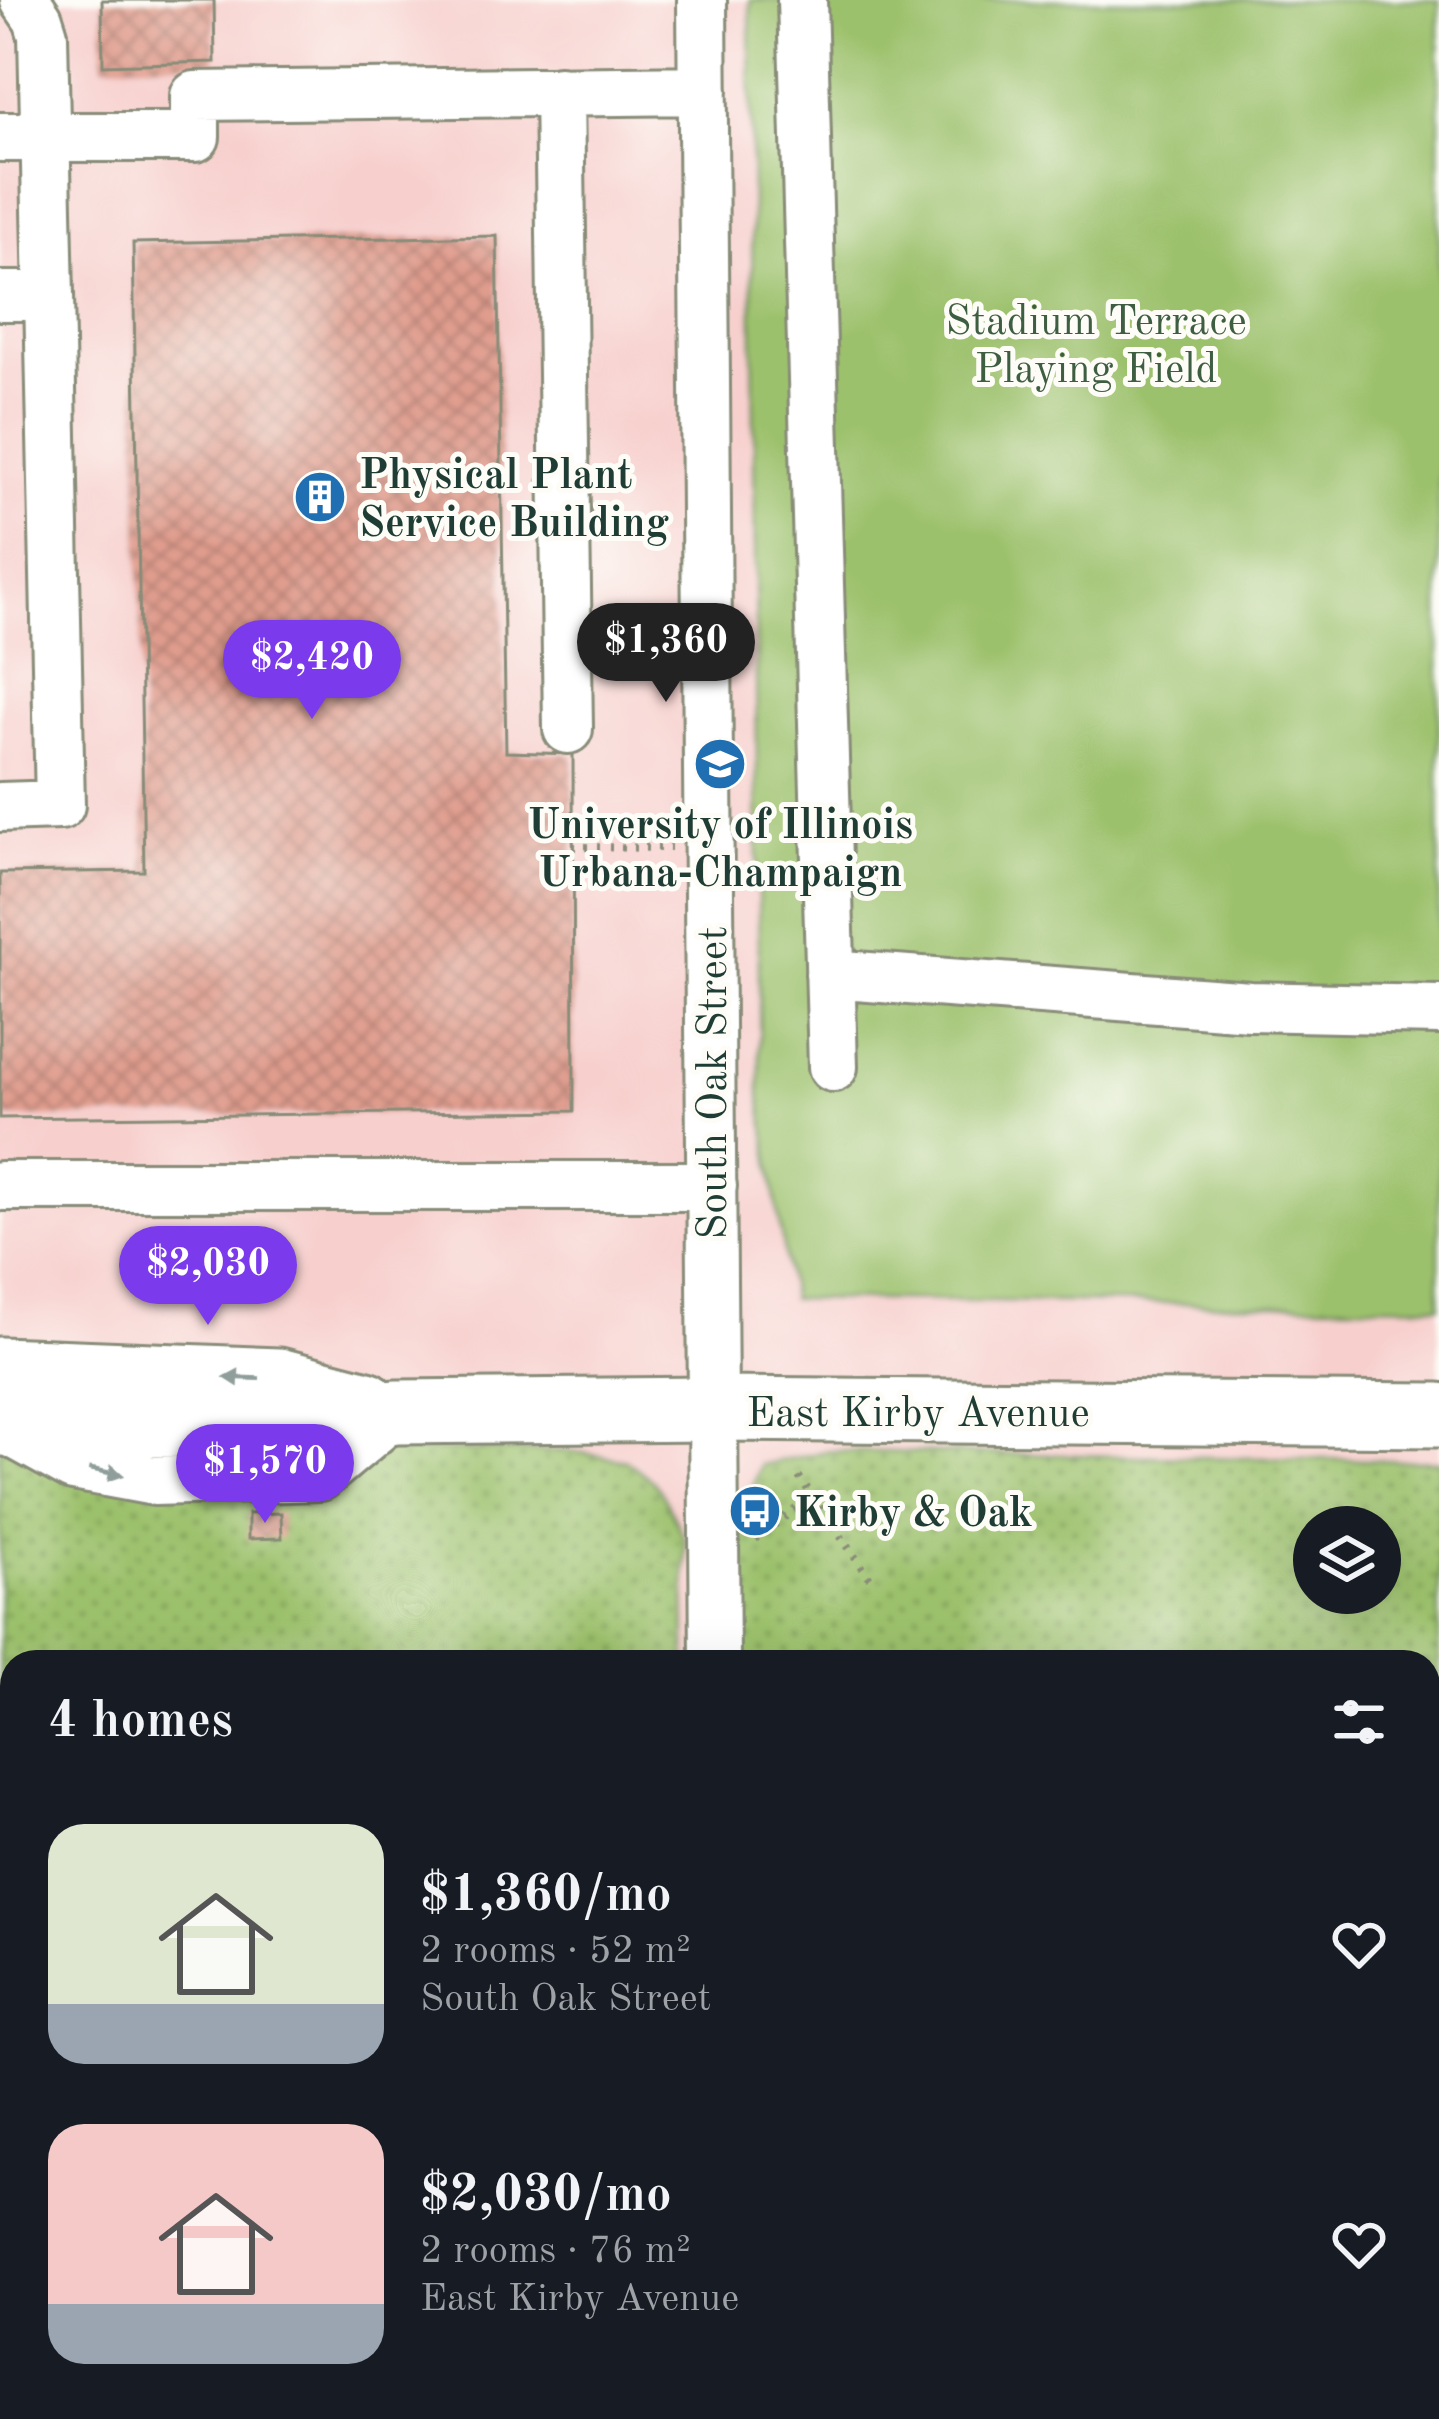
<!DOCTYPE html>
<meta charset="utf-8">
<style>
:root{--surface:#171b24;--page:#20242c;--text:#f1f3f6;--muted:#9ea1a6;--accent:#7c3aed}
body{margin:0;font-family:"Old Standard TT",serif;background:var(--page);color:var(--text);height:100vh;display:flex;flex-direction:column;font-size:45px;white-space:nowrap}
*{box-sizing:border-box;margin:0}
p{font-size:39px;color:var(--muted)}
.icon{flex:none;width:66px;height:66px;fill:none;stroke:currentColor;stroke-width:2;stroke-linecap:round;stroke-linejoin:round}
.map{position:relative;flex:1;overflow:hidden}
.panel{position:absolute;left:0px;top:1650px;width:1440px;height:771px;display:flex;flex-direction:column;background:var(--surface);border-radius:36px 36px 0 0;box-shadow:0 12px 48px #0002}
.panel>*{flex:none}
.buttons{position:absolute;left:1293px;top:1506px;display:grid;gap:24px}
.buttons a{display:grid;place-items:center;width:108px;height:108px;border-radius:50%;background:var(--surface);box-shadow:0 12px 48px #0002;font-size:60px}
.price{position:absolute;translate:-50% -102px;padding:0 27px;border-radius:42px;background:var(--accent);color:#fff;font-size:39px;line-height:78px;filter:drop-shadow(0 3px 6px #0008)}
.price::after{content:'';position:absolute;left:50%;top:72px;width:36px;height:27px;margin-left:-18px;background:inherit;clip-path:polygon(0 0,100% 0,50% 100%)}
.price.on{background:#222;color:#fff}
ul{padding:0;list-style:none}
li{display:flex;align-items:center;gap:36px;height:300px;padding:0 48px}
li span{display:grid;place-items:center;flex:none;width:336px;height:240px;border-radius:36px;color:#555}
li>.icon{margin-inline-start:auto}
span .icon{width:144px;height:144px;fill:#fffc;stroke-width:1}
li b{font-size:51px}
h2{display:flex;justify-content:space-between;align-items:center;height:144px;padding:0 48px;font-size:51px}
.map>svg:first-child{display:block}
.built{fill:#f7d0ce;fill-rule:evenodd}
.grass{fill:url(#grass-dots);stroke:#5e7f50;stroke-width:3;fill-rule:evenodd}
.park{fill:#9cc16c;stroke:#5e7f50;stroke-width:3}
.building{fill:url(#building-cross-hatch)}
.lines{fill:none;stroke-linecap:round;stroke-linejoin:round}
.minor-casing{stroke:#888c78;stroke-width:54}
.major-casing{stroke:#888c78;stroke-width:69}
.path{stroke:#888c78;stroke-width:8;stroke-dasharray:3 9;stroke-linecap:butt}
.minor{stroke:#fff;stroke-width:48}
.major{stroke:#fff;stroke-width:63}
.oneway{fill:#8f9e9a}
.labels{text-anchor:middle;stroke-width:10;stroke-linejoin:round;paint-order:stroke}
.park-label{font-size:42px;fill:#3e5e42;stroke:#fdfcf7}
.poi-label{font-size:42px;font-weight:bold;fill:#1f3d34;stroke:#fdfcf7;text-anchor:start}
.street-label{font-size:42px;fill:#1f3d34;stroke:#fdfcf7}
</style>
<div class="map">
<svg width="1439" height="2419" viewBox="0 0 1439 2419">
<defs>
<pattern id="grass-dots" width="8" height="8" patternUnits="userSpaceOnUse" patternTransform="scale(3)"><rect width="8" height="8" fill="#9cc16c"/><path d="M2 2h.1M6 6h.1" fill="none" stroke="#7f9e5a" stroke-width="1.8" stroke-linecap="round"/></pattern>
<pattern id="building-cross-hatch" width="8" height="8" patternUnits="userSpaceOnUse" patternTransform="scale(3)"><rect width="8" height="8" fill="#e09d8e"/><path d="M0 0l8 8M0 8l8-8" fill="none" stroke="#b58175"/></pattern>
</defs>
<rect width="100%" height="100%" fill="#fdfcf7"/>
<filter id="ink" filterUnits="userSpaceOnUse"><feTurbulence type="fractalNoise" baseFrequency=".00833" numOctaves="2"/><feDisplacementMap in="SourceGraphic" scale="24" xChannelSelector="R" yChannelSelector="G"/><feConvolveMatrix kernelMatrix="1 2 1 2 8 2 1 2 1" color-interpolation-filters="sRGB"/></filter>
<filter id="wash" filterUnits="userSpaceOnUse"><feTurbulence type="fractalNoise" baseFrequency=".004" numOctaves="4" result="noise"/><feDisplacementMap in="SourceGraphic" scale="48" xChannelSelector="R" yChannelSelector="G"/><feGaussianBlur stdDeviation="2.7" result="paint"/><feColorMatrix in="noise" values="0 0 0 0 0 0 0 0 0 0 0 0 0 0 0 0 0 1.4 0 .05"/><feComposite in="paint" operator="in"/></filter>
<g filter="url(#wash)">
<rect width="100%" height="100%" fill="#f0dcbb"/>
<path class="built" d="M0 0H1439V2419H0ZM1314 1527H1380V1593H1314ZM12 1662H1428V2409H12Z"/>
<path class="grass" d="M0 1448 570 1451 626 1460 653 1481 666 1501 685 1539 686 1662H12V1805L0 1815Z
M826 1451 1439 1461V2419H744V2409H1428V1662H742L741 1516 761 1465ZM1314 1527H1380V1593H1314Z
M583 2409H687V2419H583Z"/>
<path class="park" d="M750 0H1439V1306L791 1299 760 1095Z"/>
<g id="blocks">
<path class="building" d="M102 0H214L215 62 103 65Z
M497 236 506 752 573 754 574 1111 0 1118V873L144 871 133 243Z
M281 1513 282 1538 248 1539V1514Z
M314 2409H426V2419H315Z"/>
</g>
</g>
<g filter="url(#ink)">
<use href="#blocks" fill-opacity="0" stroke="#888c78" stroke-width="3"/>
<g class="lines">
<g class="minor-casing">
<path id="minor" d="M25 0 38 19 43 35 49 296
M702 0 715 1662
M802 0 833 1067
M559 91 568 729
M0 137H195V96L703 90
M0 296H49L60 805 0 807
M830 974 1250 1006 1439 1010
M0 1186H712
M0 1426 73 1466 154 1481 320 1476 396 1412
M12 1860V2103
M1428 2176H1439
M15 2409V2419
M127 2409 128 2419
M248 2409V2419
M441 2409V2419
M558 2409V2419
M716 2409V2419"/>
</g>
<g class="major-casing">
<path id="major" d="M0 1369 278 1380 366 1403
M0 1424 296 1426 396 1412 713 1409 1439 1415"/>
</g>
<path class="path" d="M573 847 671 848
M799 1477 870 1578
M755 1539 813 1496"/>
<use href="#minor" class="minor"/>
<use href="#major" class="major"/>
</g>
<defs><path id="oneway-solid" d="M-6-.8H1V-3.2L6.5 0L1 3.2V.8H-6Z" transform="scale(3)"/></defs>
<g class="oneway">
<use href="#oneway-solid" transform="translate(242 1378) rotate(-178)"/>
<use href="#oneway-solid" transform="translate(106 1472) rotate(11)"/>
</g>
</g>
<defs>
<g id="building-disc" transform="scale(2.7)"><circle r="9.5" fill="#1f6fb2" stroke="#fdfcf7"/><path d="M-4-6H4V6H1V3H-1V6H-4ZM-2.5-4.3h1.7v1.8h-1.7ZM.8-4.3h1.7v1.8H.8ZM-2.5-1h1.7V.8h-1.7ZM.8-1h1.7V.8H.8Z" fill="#fff"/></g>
<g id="university-disc" transform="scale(2.7)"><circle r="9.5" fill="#1f6fb2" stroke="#fdfcf7"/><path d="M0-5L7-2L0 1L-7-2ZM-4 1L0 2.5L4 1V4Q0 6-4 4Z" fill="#fff"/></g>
<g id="bus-disc" transform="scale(2.7)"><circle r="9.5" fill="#1f6fb2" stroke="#fdfcf7"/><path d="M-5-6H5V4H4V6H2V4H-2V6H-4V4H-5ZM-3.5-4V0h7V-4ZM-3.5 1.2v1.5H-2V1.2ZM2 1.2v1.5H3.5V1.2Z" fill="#fff"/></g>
</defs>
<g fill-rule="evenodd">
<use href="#building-disc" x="320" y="497"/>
<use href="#university-disc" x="720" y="764"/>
<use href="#bus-disc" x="755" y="1511"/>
</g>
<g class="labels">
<g class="park-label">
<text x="1096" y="334">Stadium Terrace<tspan x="1096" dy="48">Playing Field</tspan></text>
</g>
<g class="poi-label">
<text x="359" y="488">Physical Plant<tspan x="359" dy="48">Service Building</tspan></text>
<text x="720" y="838" text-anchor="middle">University of Illinois<tspan x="720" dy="48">Urbana-Champaign</tspan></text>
<text x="794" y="1526">Kirby &amp; Oak</text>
</g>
<g class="street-label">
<text transform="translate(711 1083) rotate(-90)" y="15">South Oak Street</text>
<text x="918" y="1426">East Kirby Avenue</text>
</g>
</g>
</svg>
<div class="buttons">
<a><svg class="icon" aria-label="layers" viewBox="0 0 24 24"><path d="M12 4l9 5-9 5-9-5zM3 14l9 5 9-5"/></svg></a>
</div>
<b class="price on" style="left:666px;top:705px">$1,360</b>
<b class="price" style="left:312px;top:722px">$2,420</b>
<b class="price" style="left:208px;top:1328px">$2,030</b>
<b class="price" style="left:265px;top:1526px">$1,570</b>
<section class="panel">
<h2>4 homes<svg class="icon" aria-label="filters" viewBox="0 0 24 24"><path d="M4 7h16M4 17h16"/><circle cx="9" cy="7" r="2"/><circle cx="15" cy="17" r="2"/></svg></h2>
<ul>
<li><span style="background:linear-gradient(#dfe7d0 75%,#9aa5b1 0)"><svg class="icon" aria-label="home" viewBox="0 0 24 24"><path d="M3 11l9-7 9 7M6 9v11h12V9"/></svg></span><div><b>$1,360/mo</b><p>2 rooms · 52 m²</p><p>South Oak Street</p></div><svg class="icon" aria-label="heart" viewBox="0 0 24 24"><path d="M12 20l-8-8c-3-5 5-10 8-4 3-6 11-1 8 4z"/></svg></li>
<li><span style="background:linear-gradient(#f6c9c9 75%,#9aa5b1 0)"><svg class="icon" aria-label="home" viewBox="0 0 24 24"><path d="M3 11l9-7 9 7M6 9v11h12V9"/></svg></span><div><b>$2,030/mo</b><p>2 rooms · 76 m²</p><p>East Kirby Avenue</p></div><svg class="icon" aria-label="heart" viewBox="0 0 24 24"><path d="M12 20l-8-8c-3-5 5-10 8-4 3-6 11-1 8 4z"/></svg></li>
</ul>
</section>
</div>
